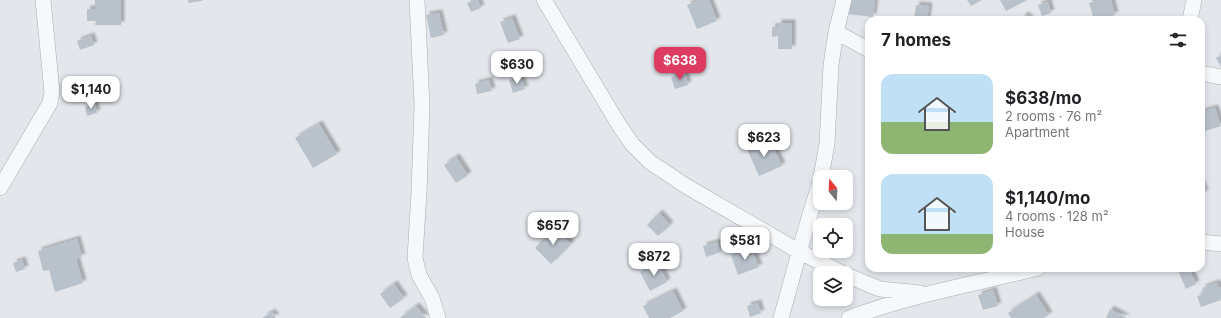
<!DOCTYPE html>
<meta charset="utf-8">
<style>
:root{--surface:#fff;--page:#f2f2f2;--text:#202124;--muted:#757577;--accent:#de3b63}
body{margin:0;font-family:Inter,sans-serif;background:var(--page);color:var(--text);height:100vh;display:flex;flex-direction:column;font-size:15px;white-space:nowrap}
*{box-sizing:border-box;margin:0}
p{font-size:13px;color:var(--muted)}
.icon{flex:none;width:22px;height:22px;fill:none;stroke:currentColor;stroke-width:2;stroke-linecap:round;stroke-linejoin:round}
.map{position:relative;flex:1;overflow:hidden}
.drawer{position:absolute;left:865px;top:16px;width:340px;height:256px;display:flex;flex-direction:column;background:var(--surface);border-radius:12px;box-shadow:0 2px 6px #0003}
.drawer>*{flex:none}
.needle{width:26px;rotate:342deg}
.tools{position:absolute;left:813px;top:170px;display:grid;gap:8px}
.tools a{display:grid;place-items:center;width:40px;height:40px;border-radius:8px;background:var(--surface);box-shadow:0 2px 6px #0003;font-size:20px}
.price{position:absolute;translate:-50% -34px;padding:0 9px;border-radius:8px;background:#fff;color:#222;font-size:13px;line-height:26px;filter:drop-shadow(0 1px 2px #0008)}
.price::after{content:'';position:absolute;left:50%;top:24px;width:12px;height:9px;margin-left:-6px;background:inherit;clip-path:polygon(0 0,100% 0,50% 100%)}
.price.current{background:var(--accent);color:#fff}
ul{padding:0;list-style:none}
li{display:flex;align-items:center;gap:12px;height:100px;padding:0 16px}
li span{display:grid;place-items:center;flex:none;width:112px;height:80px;border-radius:12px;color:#555}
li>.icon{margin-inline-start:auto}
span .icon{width:48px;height:48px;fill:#fffc;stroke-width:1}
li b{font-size:17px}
h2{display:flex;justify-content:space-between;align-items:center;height:48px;padding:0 16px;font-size:17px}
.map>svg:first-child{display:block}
.building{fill:#b9c1cb;filter:url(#shadow)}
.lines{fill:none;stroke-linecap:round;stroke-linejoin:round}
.street-casing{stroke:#a7aeb7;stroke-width:16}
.street{stroke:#f6f8fa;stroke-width:15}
</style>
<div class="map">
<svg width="1221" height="318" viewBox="0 0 1221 318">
<defs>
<filter id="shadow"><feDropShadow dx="3.5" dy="-3.5" stdDeviation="1" flood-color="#0004"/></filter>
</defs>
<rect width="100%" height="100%" fill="#e3e7ec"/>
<path class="building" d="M95 0H121V25H95L96 21H87V9H95Z
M188 0H202V1L188 3Z
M475 0H478L481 8 471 12 467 3Z
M700 0H709L717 21 697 29 687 5Z
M849 0H875L873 17 847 14Z
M967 0H982L971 6Z
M1000 0H1027L1006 11Z
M1098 0H1111L1115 15 1099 20H1094L1089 3Z
M1048 2 1051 13 1042 16 1038 5Z
M916 5 929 6 927 20H914Z
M439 13 444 35 431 38 426 15Z
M1025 15 1031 20H1020Z
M512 18 520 39 508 43 500 22Z
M778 23H792V49H778V36L772 37V27H778Z
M91 36 94 45 80 50 77 41Z
M1221 55V67L1216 58Z
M685 73 688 85 675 89 671 77Z
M520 76 525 89 513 93 509 80Z
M489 80 492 91 477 94 475 84Z
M95 104 97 113 87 116 85 107Z
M1215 108 1221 126 1202 132 1201 128V112Z
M319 124 337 154 313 168 295 138Z
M770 140 782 166 759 176 747 149Z
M456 157 468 175 456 183 444 165Z
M1201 182 1205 193 1201 195Z
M659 213 670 225 658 236 647 225Z
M555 228 571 244 551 264 535 248Z
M77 239 82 257 76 259 83 283 55 292 49 270 43 271 38 251Z
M717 242 721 252 706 257 703 246Z
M751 248 759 267 738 275 731 255Z
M22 260 25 269 16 272 13 263Z
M658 263 667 282 650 291 640 272Z
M1177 268H1189L1196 284 1186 289Z
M1217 283 1219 288 1221 287V300L1201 307 1197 296 1204 294 1202 288Z
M394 284 404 298 390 308 380 294Z
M993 290 998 306 983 310 978 295Z
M673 291 683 311 670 318H649L643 306Z
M1036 295 1049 315 1044 318H1011L1008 313Z
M758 303 761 313 750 317 747 306Z
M416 306 426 318H400Z
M1110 309 1127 318H1106Z
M272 312 276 318H262Z"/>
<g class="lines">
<g class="street-casing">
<path id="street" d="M417 0 422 105 419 192 415 258 419 275 432 298 438 318
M544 0 619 125 632 144 650 162 686 186 800 252 842 273
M1190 20 1194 0
M836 32 869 50
M1201 73 1221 77
M821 177 827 144 831 65 836 32 844 0
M0 188 50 103 52 92 43 0
M1201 242 1221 244
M846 275 880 289 920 293
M781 318C794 273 805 227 820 183
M849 318C910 295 975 284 1038 268"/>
</g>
<use href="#street" class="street"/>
</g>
</svg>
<div class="tools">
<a><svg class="needle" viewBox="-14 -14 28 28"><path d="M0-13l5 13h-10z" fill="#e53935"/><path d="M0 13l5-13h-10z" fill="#757577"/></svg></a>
<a><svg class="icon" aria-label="locate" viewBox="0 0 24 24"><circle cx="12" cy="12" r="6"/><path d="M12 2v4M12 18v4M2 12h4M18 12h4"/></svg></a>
<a><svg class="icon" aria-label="layers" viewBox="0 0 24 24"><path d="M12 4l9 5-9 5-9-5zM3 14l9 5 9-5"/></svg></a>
</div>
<b class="price current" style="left:680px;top:81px">$638</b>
<b class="price" style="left:517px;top:85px">$630</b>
<b class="price" style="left:91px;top:110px">$1,140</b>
<b class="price" style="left:764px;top:158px">$623</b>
<b class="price" style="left:553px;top:246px">$657</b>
<b class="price" style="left:745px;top:261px">$581</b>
<b class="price" style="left:654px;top:277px">$872</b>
<section class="drawer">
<h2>7 homes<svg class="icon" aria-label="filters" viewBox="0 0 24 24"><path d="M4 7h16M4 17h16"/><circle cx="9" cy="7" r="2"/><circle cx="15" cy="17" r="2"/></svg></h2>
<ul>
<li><span style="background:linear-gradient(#bfe0f5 60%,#8fb573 0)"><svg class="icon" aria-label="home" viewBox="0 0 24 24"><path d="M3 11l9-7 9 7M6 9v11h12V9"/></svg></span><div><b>$638/mo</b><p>2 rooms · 76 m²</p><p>Apartment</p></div></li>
<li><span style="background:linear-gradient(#bfe0f5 75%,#8fb573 0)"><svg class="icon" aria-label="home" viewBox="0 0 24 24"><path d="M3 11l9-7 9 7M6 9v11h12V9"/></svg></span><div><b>$1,140/mo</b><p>4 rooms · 128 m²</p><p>House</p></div></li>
</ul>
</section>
</div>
